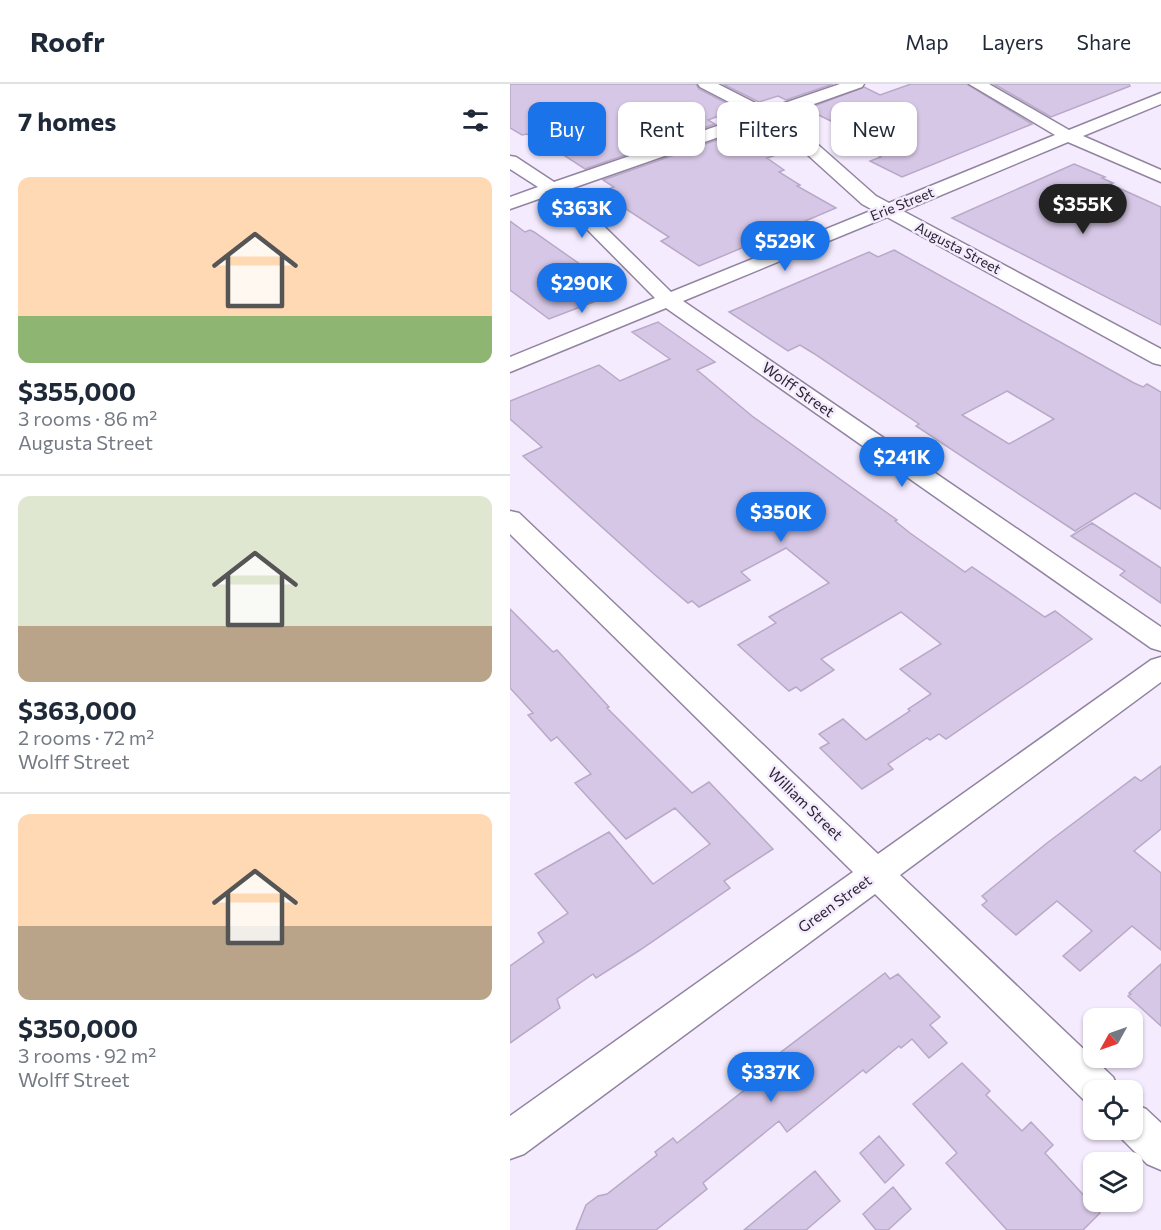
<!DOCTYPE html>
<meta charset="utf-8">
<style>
:root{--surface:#fff;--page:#f2f2f3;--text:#1f2937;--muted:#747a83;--line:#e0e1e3;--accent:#1a73e8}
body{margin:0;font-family:Commissioner,sans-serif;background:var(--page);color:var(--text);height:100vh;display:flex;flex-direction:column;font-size:22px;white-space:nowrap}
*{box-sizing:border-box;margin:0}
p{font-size:20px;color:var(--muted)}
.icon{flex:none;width:33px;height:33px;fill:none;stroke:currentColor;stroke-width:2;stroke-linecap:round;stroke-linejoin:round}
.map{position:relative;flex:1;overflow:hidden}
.drawer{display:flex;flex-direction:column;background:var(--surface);width:510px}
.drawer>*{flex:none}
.top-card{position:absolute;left:18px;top:18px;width:543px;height:54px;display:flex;gap:12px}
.needle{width:39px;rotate:230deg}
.controls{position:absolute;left:573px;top:924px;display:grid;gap:12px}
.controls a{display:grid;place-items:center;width:60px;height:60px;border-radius:12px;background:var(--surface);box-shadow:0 2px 4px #0004;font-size:30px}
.price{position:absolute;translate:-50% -51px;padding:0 14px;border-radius:21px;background:var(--accent);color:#fff;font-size:20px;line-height:39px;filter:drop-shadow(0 2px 3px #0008)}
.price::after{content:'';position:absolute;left:50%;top:36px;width:18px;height:14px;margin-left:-9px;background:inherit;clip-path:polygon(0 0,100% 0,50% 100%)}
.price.active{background:#222;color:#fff}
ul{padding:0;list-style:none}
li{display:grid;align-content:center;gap:12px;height:318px;padding:0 18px}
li+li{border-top:2px solid var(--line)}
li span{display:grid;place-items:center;height:186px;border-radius:12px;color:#555}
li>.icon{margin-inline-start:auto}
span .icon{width:108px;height:108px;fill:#fffc;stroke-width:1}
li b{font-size:26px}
h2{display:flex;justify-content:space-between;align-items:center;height:72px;padding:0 18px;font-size:26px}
.chip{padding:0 21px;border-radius:12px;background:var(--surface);box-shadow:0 2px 4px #0004;font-size:21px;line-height:54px}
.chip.active{background:var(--accent);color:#fff}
header{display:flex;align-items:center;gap:36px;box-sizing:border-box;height:84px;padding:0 30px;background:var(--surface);border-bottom:2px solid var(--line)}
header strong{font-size:28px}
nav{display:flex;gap:33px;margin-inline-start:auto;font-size:21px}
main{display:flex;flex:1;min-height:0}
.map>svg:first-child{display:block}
.building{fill:#d6c7e6;stroke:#b7a9c7;stroke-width:1.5;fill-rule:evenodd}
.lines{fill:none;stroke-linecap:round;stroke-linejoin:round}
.minor-casing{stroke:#9284a1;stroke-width:3}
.minor{fill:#fff;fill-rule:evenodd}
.labels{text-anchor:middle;stroke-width:5;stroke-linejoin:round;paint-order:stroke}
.far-street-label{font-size:14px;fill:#2a2530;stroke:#f4ebfe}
.street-label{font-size:15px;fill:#2a2530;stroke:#f4ebfe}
</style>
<header>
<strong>Roofr</strong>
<nav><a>Map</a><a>Layers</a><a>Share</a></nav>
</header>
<main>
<section class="drawer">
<h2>7 homes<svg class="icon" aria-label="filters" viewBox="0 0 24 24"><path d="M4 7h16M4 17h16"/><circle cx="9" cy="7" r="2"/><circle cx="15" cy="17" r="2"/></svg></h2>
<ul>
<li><span style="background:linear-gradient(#ffd9b3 75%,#8fb573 0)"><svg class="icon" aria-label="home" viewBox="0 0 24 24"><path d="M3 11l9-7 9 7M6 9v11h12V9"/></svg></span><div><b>$355,000</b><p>3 rooms · 86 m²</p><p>Augusta Street</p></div></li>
<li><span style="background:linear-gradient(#dfe7d0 70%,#b9a48a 0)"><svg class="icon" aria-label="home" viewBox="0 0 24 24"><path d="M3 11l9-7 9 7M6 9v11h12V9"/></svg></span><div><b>$363,000</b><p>2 rooms · 72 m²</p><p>Wolff Street</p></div></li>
<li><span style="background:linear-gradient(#ffd9b3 60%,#b9a48a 0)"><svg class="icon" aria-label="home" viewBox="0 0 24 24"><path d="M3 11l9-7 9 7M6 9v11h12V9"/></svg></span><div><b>$350,000</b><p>3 rooms · 92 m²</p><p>Wolff Street</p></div></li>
</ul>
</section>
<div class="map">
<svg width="651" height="1146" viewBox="0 0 651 1146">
<rect width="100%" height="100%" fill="#f4ebfe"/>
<path class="building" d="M0 0H186L189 5 228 25 198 36 205 40 75 85 35 59 17 50 12 51 0 44Z
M213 0H323L276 16 268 12 249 18Z
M401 0H457L522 40 392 93 360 77 371 73 333 52 344 48 296 25 354 3 370 11Z
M484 0H619L620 2 541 33Z
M224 50 263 72 257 74 274 86 269 88 290 101 287 102 326 124 189 182 151 157 159 153 90 108 104 103 93 96Z
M564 80 595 93 592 94 603 99 600 100 651 123V241L442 134Z
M0 137 15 148 20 146 24 148 74 183 65 188 99 212 39 235 0 206Z
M384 166 624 299 633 303 637 300 651 308V425L625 409 565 447 406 342 409 340 303 269 290 261 278 267 219 228 359 168 368 173ZM497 307 544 335 499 360 452 331Z
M148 238 205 278 187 286 242 332 387 436 385 437 400 449 455 488 462 483 535 533 545 527 582 555 436 655 429 650 420 656 417 654 378 680 383 685 352 705 310 664 319 659 309 650 333 635 356 656 400 627 398 625 421 610 390 585 431 560 391 528 311 575 324 586 291 607 286 603 279 607 228 561 266 539 259 533 319 499 276 464 231 488 240 496 189 523 182 517 178 519 144 490 13 372 32 363 0 335V317L89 281 110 297 160 275 122 248Z
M582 439 651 484V519L610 491 615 487 561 452Z
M0 525 43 568 47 566 99 623 97 624 182 709 199 698 263 765 214 797 220 804 130 866 86 894 83 890 47 915 50 924 0 959V882L34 858 28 849 58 829 25 790 99 748 143 800 200 760 165 724 116 755 65 699 81 690 47 653 41 657 18 631 23 629 0 604Z
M651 682V745L624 767 651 789V866L622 842 570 887 553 872 582 847 547 817 506 851 472 821 477 817 472 812 537 759 625 693 631 697Z
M651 880V942L618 912 621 910 619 909Z
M375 889 380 895 388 890 430 933 420 941 437 959 419 974 402 955 391 964 389 962 356 989 353 986 277 1048 269 1037 193 1099 197 1105 146 1146H66L76 1121 88 1112 97 1110 147 1071 145 1068 163 1054 167 1059 255 990 250 984Z
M452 979 480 1007 476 1011 512 1047 521 1038 543 1061 535 1069 590 1129 573 1146H497L436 1079 447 1069 403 1020Z
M369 1052 394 1081 375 1099 350 1069Z
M305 1087 330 1117 296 1146H234Z
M383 1103 401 1125 378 1146H366L353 1130Z"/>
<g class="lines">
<g class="minor-casing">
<path id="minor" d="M188 0H208L257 25 330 0H354L352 3 270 32 280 36 366 112 379 119 545 51 459 0H479L559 46 651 9V20L573 52 651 86V98L558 58 393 127 651 265V281L643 279 377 133 173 217 651 543V567L641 564 156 224 0 288V273L145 214 50 118 40 111 0 125V113L28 103 0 85V72L6 73 44 98 242 30 190 3ZM255 37 268 44 352 120 363 126 161 208 57 106Z
M0 427 9 429 368 770 641 576 651 573V598L390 791 603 993 609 1006H584V1022L577 1019 365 810 14 1070 0 1075V1032L343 788 0 450Z
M622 1019 636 1025 651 1039V1086L637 1080 608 1051 606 1046H622Z"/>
</g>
<use href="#minor" class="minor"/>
</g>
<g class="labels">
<g class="far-street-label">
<text transform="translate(392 120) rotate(-22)" y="5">Erie Street</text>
<text transform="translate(448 164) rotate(28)" y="5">Augusta Street</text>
</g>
<g class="street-label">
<text transform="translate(288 306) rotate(35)" y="5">Wolff Street</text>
<text transform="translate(295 720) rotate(44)" y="5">William Street</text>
<text transform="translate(325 820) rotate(-36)" y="5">Green Street</text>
</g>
</g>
</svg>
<div class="controls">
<a><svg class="needle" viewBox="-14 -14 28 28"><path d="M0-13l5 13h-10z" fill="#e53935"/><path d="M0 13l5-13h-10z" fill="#747a83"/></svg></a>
<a><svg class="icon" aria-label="locate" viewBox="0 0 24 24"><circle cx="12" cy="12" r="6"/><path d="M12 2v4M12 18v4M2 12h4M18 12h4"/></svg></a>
<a><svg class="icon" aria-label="layers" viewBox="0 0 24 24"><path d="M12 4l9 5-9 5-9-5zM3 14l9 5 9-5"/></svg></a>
</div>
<b class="price active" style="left:573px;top:151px">$355K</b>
<b class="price" style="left:72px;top:155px">$363K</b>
<b class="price" style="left:275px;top:188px">$529K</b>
<b class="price" style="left:72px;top:230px">$290K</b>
<b class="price" style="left:392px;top:404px">$241K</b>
<b class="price" style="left:271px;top:459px">$350K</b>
<b class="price" style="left:261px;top:1019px">$337K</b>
<div class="top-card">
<a class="chip active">Buy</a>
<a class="chip">Rent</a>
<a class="chip">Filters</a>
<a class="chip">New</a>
</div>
</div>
</main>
